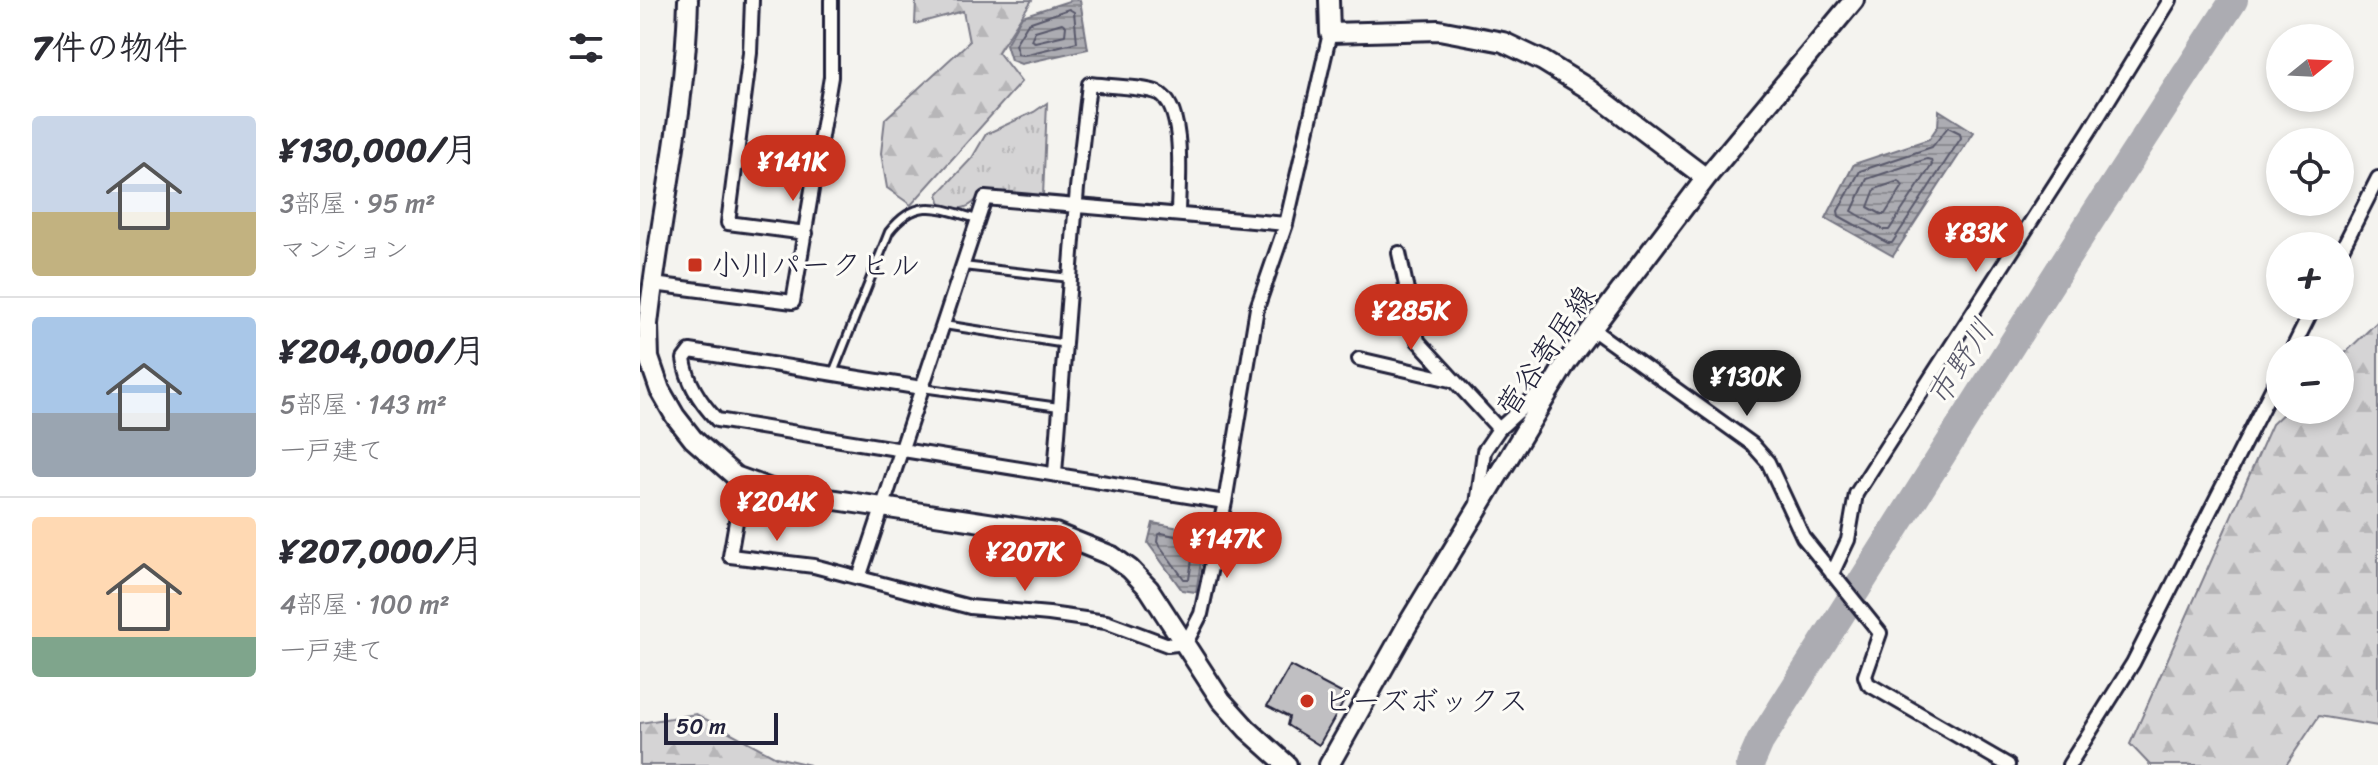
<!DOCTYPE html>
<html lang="ja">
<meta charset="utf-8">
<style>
:root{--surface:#fff;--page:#f2f2f3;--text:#2b2b33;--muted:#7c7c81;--line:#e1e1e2;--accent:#c8321e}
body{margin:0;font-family:Sriracha,"Klee One",sans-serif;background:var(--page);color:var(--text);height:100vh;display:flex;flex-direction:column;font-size:30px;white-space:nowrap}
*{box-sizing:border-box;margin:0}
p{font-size:26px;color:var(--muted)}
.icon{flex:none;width:44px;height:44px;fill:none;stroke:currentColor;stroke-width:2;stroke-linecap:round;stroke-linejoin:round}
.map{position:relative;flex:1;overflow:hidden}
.drawer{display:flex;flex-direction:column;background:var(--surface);width:640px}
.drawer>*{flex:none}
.needle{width:52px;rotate:72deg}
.buttons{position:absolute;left:1626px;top:24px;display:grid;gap:16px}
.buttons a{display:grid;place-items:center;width:88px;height:88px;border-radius:50%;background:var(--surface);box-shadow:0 4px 12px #0003;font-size:40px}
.scale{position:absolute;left:24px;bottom:20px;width:114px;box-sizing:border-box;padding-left:8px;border:4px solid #22223b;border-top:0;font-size:22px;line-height:28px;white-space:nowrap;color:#22223b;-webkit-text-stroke:6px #fdfcf7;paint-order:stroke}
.price{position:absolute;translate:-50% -68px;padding:0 18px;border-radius:28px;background:var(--accent);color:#fff;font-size:26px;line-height:52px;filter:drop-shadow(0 2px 4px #0008)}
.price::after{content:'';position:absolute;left:50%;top:48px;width:24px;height:18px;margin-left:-12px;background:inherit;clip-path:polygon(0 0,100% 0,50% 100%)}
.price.active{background:#222;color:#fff}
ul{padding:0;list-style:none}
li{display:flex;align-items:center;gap:24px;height:200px;padding:0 32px}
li+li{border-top:2px solid var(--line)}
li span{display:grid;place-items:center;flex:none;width:224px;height:160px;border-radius:8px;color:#555}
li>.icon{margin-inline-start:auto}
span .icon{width:96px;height:96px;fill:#fffc;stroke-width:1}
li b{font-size:34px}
h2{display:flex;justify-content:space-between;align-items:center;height:96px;padding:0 32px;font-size:34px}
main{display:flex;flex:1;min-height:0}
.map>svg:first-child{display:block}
.forest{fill:url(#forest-firs);stroke:#7c7b88;stroke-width:2}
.park{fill:url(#park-tufts);stroke:#7c7b88;stroke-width:2}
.water{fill:url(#water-rules);stroke:#757582;stroke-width:2}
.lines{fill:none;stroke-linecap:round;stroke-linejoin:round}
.shore{stroke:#59596b;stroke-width:2}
.river{stroke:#acacb2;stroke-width:28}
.building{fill:#c0bfc2;stroke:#22223b;stroke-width:2}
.lane-casing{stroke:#22223b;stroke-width:12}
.street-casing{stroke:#22223b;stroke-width:18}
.secondary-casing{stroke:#22223b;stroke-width:24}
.lane{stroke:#fdfcf7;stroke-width:6}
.street{stroke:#fdfcf7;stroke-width:12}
.secondary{stroke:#fdfcf7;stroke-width:18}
.poi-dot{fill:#c8321e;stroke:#fdfcf7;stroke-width:3}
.labels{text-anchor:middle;stroke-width:6;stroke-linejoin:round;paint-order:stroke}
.poi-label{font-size:30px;fill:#22223b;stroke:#fdfcf7;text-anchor:start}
.street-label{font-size:30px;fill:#22223b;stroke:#fdfcf7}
.water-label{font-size:32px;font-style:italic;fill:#59596b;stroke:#fdfcf7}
</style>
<main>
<section class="drawer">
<h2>7件の物件<svg class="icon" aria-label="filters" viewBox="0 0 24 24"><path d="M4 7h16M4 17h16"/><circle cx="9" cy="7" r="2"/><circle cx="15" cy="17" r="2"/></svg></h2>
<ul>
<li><span style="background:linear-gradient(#c9d6e8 60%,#c2b280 0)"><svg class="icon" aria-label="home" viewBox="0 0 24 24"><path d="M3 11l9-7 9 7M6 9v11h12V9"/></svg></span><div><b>¥130,000/月</b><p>3部屋 · 95 m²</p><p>マンション</p></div></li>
<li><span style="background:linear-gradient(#a9c7e8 60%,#9aa5b1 0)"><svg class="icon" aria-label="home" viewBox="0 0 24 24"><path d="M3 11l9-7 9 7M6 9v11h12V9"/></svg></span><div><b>¥204,000/月</b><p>5部屋 · 143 m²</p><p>一戸建て</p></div></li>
<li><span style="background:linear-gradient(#ffd9b3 75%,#7fa58c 0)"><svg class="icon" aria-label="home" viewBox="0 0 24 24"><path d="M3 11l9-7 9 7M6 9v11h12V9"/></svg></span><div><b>¥207,000/月</b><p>4部屋 · 100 m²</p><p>一戸建て</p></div></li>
</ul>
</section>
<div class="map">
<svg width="1738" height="765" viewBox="0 0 1738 765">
<defs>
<pattern id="forest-firs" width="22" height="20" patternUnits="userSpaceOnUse" patternTransform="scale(2)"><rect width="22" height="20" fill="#d5d4d5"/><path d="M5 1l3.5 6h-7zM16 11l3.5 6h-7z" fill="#b7b6b8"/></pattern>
<pattern id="park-tufts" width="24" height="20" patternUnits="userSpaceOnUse" patternTransform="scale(2)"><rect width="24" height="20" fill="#d5d4d5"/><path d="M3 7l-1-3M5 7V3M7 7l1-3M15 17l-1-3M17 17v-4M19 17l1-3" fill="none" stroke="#b7b6b8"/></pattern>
<pattern id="water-rules" width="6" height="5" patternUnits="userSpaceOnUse" patternTransform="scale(2)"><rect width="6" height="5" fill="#acacb2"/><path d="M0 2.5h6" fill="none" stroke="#8c8c92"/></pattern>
</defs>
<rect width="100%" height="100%" fill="#f4f3ef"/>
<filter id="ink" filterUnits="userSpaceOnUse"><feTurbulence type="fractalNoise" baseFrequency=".0125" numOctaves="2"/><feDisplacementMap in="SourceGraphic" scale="16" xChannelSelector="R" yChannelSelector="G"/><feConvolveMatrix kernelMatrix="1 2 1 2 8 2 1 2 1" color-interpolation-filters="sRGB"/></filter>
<g filter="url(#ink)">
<path class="forest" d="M276 0H392L358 52 381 82 271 205 247 188 241 153 245 119 329 42 323 11 275 24Z
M1738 321V726L1679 716 1646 765H1510L1490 744 1632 424 1647 410H1700V358Z
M56 714 136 757 170 765H0V723Z"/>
<path class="park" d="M407 103 403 196 342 192C331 210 320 211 301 205L298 194 332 158 346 134 394 112Z"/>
<path class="water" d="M432 0H440L448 49 381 64 371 60 366 44 382 16Z
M1299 110 1334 132 1253 256 1186 218 1214 164 1289 139 1298 126Z
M513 523 566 533 556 592 542 590 508 543Z"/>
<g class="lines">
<path class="shore" d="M429 9 434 12 437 42 383 55 378 54 375 44 388 23Z
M422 23 426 26 425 35 395 42 391 40 395 31Z
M1308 127 1320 133 1321 138 1252 243H1248L1199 216 1198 211 1220 171 1292 147Z
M1287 159 1291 160 1292 165 1249 230H1244L1212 211 1227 179Z
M1259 181 1263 186 1245 214H1241L1228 207 1235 189Z
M522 533 555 541 549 579H544L517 542 518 535Z"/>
<path class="river" d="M1110 765 1120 742 1454 215 1594 0"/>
</g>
<path class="building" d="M650 666 707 696 679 745 650 727 647 725 649 717 627 706Z"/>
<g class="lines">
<g class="lane-casing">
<path id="lane" d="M323 266 430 278
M304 325 426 344
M193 373 249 232C277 196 299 208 337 219
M282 388 419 407"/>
</g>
<g class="street-casing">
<path id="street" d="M112 0 110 53 88 223 166 233
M759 253 778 341 859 429
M1700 253 1738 178
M13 284 153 302 191 77V0
M952 329 1112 444 1128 462 1163 537 1240 633 1225 676 1228 684 1368 765
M1652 350 1674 306
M719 359 815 381
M282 388 50 351 44 359C47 383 60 402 77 420L585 502
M415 473 437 188 449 84C464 86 507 87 518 93 547 107 538 187 538 214
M95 476 94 491 97 516 90 556 174 566 330 607 409 614 466 622 528 645 546 643 561 614 585 502 617 308 646 224 690 33
M837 505 844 451 859 429 907 385
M1192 574 1208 540 1216 494 1450 130 1530 0
M219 578 345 198 646 224
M1429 765 1493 663 1640 373"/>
</g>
<g class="secondary-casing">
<path id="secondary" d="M48 0C46 109 20 216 8 324L9 358 20 390 35 416 53 439 95 476 136 491 415 533 472 556 490 569 509 589 581 700 607 729 647 765
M689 0 690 33 799 30 863 42 903 61 947 88 1066 178
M689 765 768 624 926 363 1066 178 1214 0"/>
</g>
<use href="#lane" class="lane"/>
<use href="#street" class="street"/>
<use href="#secondary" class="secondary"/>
</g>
</g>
<g class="poi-dot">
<rect x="47" y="257" width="16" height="16" rx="4"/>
<circle cx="667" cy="701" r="8"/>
</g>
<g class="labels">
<g class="poi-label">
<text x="71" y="275">小川パークヒル</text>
<text x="683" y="711">ピーズボックス</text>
</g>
<g class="street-label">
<text transform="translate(906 351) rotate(-56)" y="10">菅谷寄居線</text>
</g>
<g class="water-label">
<text transform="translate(1320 362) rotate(-57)" y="11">市野川</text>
</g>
</g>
</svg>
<div class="buttons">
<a><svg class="needle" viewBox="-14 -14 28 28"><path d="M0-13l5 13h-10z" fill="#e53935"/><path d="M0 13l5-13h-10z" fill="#7c7c81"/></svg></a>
<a><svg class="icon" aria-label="locate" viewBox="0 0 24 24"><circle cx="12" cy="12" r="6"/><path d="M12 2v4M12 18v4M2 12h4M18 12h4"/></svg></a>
<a>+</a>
<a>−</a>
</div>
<div class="scale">50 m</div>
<b class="price" style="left:153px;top:203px">¥141K</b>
<b class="price" style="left:1336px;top:274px">¥83K</b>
<b class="price" style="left:771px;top:352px">¥285K</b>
<b class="price active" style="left:1107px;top:418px">¥130K</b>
<b class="price" style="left:137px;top:543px">¥204K</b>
<b class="price" style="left:587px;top:580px">¥147K</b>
<b class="price" style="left:385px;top:593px">¥207K</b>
</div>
</main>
